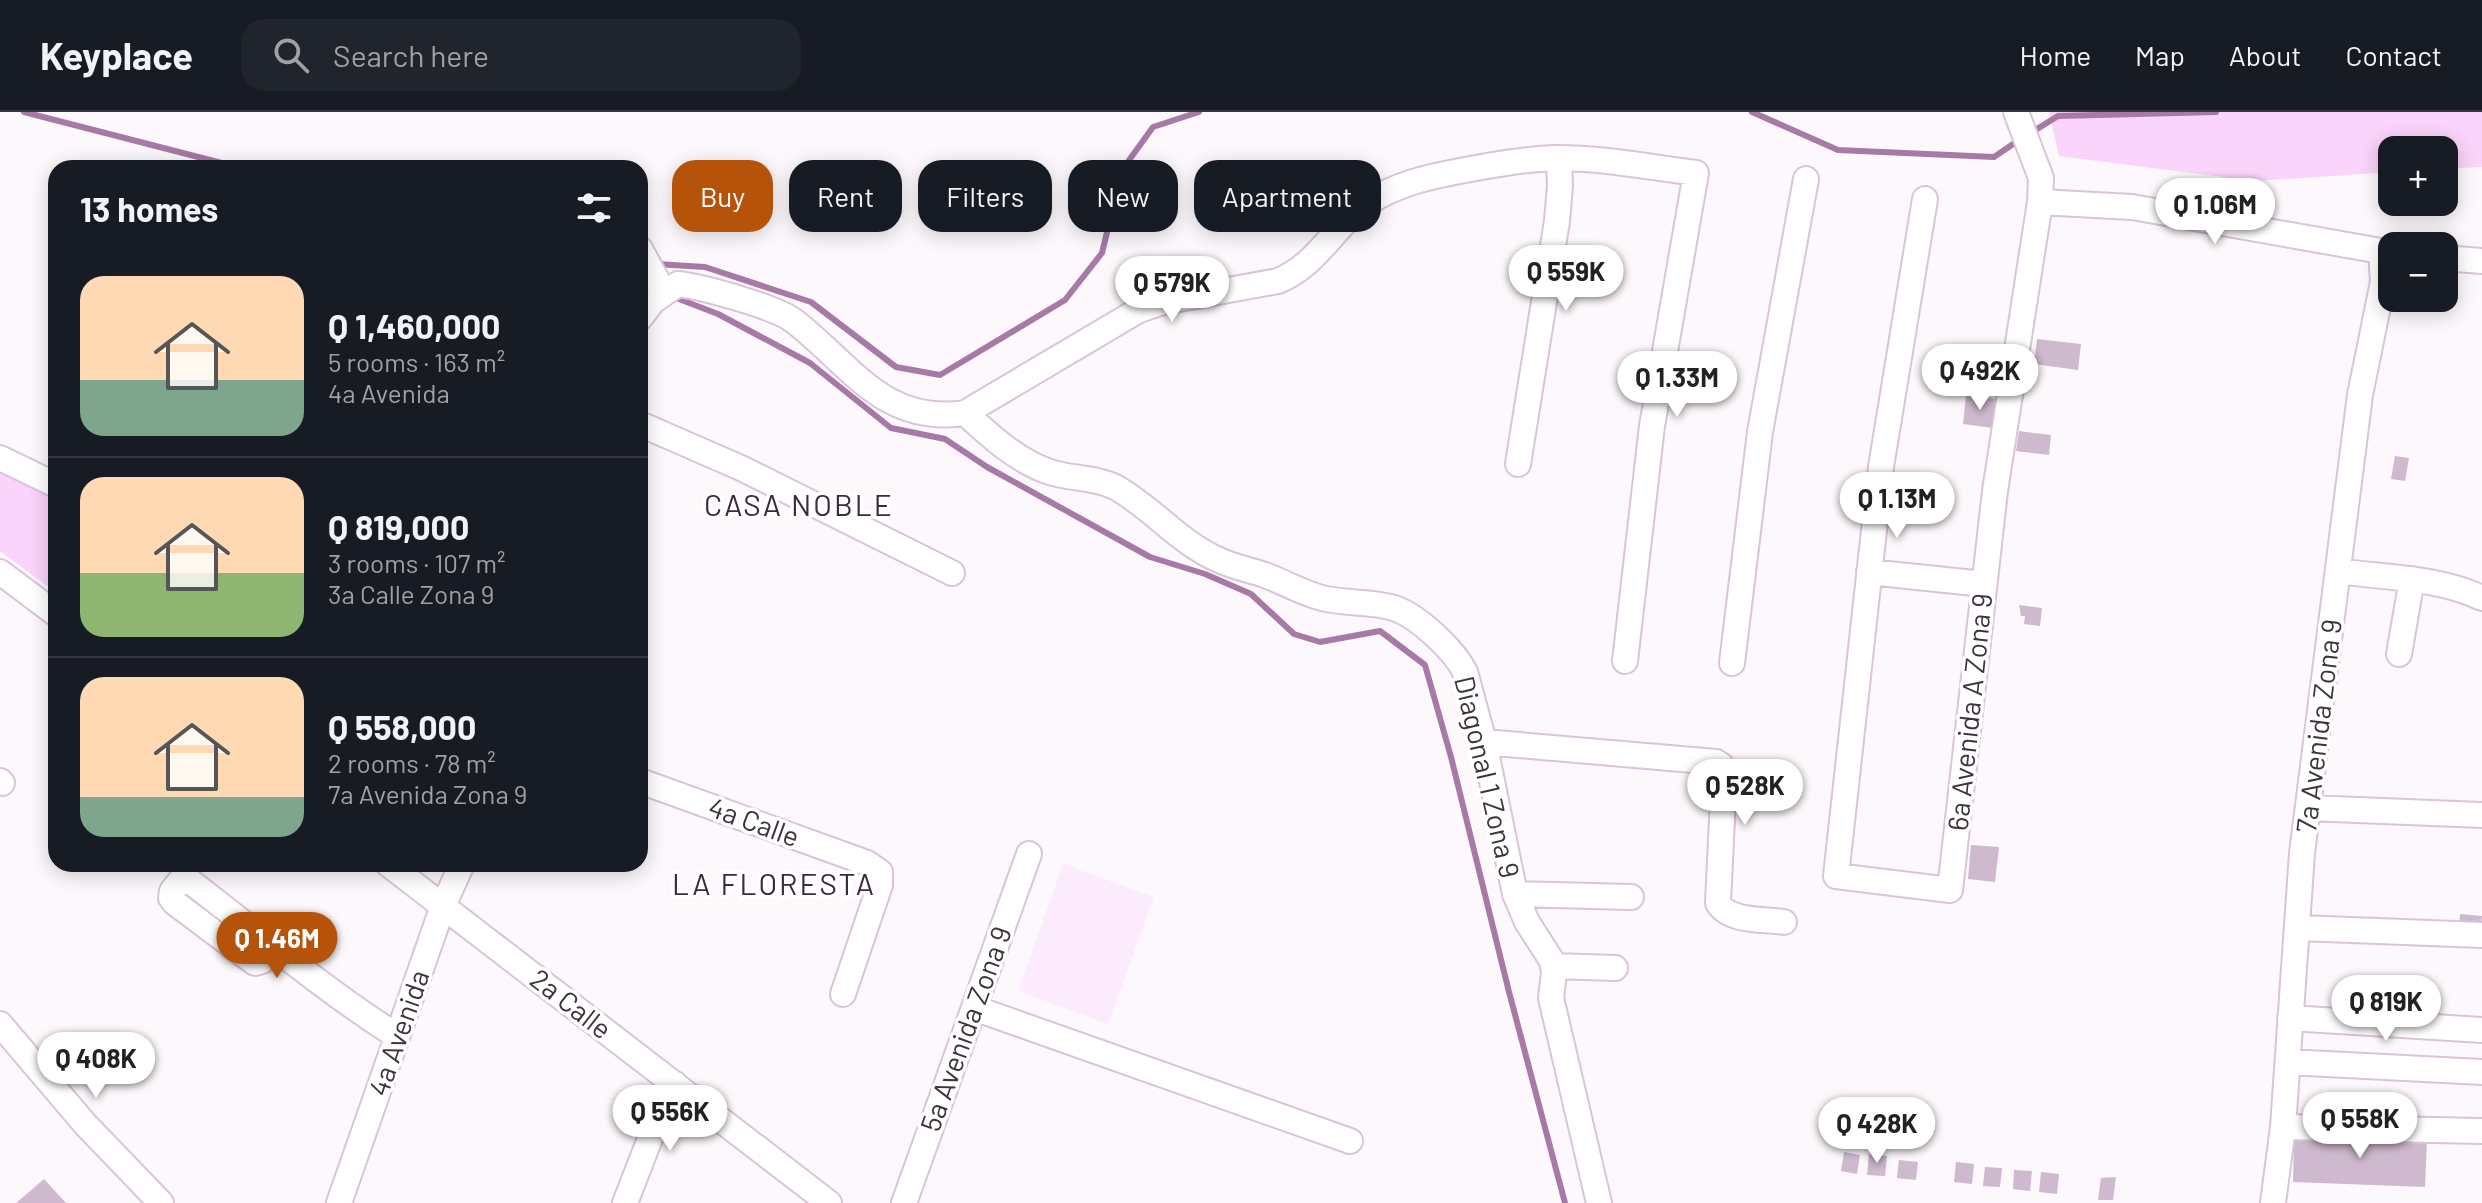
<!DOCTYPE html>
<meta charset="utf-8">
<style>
:root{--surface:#171b24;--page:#20242c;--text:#f1f3f6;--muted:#9ea1a6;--line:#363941;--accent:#b45309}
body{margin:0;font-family:Barlow,sans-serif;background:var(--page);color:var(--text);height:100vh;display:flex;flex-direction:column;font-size:30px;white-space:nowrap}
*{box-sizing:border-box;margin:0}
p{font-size:26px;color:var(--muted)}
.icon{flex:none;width:44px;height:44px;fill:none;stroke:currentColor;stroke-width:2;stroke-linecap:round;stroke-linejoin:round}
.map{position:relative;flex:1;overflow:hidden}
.sheet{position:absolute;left:48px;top:48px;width:600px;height:712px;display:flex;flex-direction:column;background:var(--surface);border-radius:24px;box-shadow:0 4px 20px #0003}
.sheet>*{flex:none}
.guide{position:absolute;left:672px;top:48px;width:760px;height:72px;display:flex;gap:16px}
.controls{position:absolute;left:2378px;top:24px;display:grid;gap:16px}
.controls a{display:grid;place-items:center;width:80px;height:80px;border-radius:16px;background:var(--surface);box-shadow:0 4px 20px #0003;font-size:40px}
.price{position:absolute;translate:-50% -68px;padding:0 18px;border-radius:28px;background:#fff;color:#222;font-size:26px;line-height:52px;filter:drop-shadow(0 2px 4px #0008)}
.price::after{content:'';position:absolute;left:50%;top:48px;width:24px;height:18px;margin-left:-12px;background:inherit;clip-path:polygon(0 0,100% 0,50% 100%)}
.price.active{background:var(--accent);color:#fff}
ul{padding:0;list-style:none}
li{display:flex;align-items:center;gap:24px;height:200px;padding:0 32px}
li+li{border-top:2px solid var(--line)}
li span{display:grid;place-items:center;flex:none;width:224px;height:160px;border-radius:24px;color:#555}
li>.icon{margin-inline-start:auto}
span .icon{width:96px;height:96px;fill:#fffc;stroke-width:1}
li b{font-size:34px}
h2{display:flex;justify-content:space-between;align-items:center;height:96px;padding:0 32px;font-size:34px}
.tag{padding:0 28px;border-radius:24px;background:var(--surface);box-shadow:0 4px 20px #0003;font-size:28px;line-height:72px}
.tag.active{background:var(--accent);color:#fff}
header{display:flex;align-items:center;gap:48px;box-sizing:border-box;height:112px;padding:0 40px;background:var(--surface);border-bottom:2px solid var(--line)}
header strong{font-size:38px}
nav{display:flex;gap:44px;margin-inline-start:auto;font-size:28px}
.search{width:560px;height:72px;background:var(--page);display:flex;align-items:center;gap:20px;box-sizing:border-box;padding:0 28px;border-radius:24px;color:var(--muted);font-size:30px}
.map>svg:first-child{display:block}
.built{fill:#fcebfc}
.green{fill:#fad4fa}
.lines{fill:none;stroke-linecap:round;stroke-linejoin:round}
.stream{stroke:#a679a7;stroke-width:6}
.building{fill:#ceb9ce}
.minor-casing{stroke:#dac4da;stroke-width:28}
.minor{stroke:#fff;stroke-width:24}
.labels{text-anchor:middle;stroke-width:7;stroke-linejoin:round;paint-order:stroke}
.street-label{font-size:28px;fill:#3d343d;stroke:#fff}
.neighbourhood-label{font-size:30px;letter-spacing:2px;fill:#3b2a3b;stroke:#fff}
</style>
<header>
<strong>Keyplace</strong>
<div class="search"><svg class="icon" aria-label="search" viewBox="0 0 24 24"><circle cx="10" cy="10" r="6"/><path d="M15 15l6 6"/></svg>Search here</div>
<nav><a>Home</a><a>Map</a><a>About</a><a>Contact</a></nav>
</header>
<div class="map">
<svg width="2482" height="1091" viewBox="0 0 2482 1091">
<rect width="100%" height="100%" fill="#fdf8fc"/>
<path class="built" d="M1063 752 1154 785 1108 912 1018 879Z"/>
<path class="green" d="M2049 0H2482V55L2444 57V38H2392V60L2254 69 2059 44Z
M0 356 56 383V475L47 474 0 439Z"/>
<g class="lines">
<path class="stream" d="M24 0 241 56
M1752 0 1838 38 1994 45 2019 28
M2029 22 2058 4 2216 0
M656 152 705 155 811 190 896 255 940 263 1065 188 1102 141 1122 58 1153 15 1199 0
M640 172 653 177
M671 184 718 202 810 251 891 316 945 327 987 355 1150 445 1205 462 1251 482 1294 522 1320 530 1380 519 1425 553 1451 645 1509 880 1565 1091"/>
</g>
<path class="building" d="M2037 227 2081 232 2078 258 2034 252Z
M1966 283 1996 287 1993 316 1963 312Z
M2019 319 2051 323 2049 343 2016 339Z
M2395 344 2409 346 2405 369 2391 367Z
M2019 493 2042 496 2040 514 2024 512 2025 504H2021Z
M1971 733 1999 735 1995 770 1968 767Z
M2460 802 2482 804 2480 818 2459 816Z
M2294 1022 2427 1027 2425 1075 2293 1070Z
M1844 1040 1860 1043 1857 1062 1841 1059Z
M1869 1042 1887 1044 1885 1064 1867 1063Z
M1899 1048 1918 1050 1916 1068 1897 1066Z
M1956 1050 1974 1052 1972 1072 1954 1070Z
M1985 1055 2002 1056 2000 1075 1983 1074Z
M2014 1058 2032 1059 2030 1079 2013 1077Z
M2041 1060 2059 1062 2057 1082 2039 1080Z
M2116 1065 2113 1088H2098L2101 1066Z
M44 1067 66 1091H16Z"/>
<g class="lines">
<g class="minor-casing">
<path id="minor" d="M1925 87 1881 355 1836 764 1950 778 1995 379 2040 90 2041 66 2016 0
M2040 90 2132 95 2392 141
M640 137 664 181
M2444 146 2482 149
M640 206 653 189 678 172C703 175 776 195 794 209 851 253 883 313 965 301L1139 198 1163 190 1278 169C1319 152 1333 114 1369 90 1397 72 1428 65 1460 59 1492 53 1524 47 1556 46 1603 46 1650 55 1696 61L1652 314 1625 549
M965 301C989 323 1018 350 1050 360 1071 367 1095 365 1115 375 1152 395 1179 431 1219 448 1234 455 1250 458 1265 463 1284 470 1302 481 1322 486 1345 492 1371 489 1394 496 1418 504 1454 538 1465 560L1484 630 1515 782 1527 810 1552 849 1554 861 1551 886 1599 1091
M640 312 741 356 952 461
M0 346 56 373
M1518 352 1557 109 1560 74 1559 46
M2338 459C2387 466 2437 465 2482 486
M0 460 56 502
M1869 460 1984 472
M2399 542 2412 467
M1732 551 1760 320 1806 67
M1484 630 1716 650 1721 653 1724 665 1718 791C1729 810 1764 807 1784 810
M0 669 2 671
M640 669 867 751 880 760V773L843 882
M2308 696 2482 703
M388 752 829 1091
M1515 782 1631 785
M2299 816 2482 823
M273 833 262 849 255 851 175 791 171 786 172 779 180 769 191 770C259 822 325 879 397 924
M1553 854 1615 856
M974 896 1350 1029
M2290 906 2482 918
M0 912 85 1012 161 1091
M2288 950 2482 960
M2283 1015 2482 1019
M339 1091 443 794 462 752
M625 1091 660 1001 675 972
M904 1091 1029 742
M2273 1091 2283 1015 2302 741 2360 283 2383 170 2381 140"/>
</g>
<use href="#minor" class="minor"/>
</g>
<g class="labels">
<g class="street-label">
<text transform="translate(1970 600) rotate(-84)" y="10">6a Avenida A Zona 9</text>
<text transform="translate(2319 614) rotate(-83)" y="10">7a Avenida Zona 9</text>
<text transform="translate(1487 665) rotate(77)" y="10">Diagonal 1 Zona 9</text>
<text transform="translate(754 710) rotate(20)" y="10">4a Calle</text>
<text transform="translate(571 892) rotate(38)" y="10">2a Calle</text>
<text transform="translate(966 917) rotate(-70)" y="10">5a Avenida Zona 9</text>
<text transform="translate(399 921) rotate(-71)" y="10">4a Avenida</text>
</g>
<g class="neighbourhood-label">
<text x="799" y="404">CASA NOBLE</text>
<text x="774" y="783">LA FLORESTA</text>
</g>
</g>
</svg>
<div class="controls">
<a>+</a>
<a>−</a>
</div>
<b class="price" style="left:2215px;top:134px">Q 1.06M</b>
<b class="price" style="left:1566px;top:201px">Q 559K</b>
<b class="price" style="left:1172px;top:212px">Q 579K</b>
<b class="price" style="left:1980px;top:300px">Q 492K</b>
<b class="price" style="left:1677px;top:307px">Q 1.33M</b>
<b class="price" style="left:1897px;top:428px">Q 1.13M</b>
<b class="price" style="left:1745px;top:715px">Q 528K</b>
<b class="price active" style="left:277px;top:868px">Q 1.46M</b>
<b class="price" style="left:2386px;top:931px">Q 819K</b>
<b class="price" style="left:96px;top:988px">Q 408K</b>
<b class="price" style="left:670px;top:1041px">Q 556K</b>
<b class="price" style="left:2360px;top:1048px">Q 558K</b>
<b class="price" style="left:1877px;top:1053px">Q 428K</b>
<div class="guide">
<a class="tag active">Buy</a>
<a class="tag">Rent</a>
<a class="tag">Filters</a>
<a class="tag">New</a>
<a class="tag">Apartment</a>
</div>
<section class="sheet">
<h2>13 homes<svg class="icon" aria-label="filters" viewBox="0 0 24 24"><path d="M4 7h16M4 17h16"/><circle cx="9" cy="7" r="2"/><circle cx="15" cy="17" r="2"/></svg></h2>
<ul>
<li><span style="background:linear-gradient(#ffd9b3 65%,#7fa58c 0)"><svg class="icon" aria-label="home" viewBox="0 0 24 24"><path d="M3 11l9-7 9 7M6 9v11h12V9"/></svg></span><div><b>Q 1,460,000</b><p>5 rooms · 163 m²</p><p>4a Avenida</p></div></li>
<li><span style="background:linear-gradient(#ffd9b3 60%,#8fb573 0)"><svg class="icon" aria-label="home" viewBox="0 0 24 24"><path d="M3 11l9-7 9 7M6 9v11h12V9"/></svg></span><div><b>Q 819,000</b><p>3 rooms · 107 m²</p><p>3a Calle Zona 9</p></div></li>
<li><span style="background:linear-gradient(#ffd9b3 75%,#7fa58c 0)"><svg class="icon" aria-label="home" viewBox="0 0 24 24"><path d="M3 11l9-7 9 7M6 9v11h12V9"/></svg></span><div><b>Q 558,000</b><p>2 rooms · 78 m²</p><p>7a Avenida Zona 9</p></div></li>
</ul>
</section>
</div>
